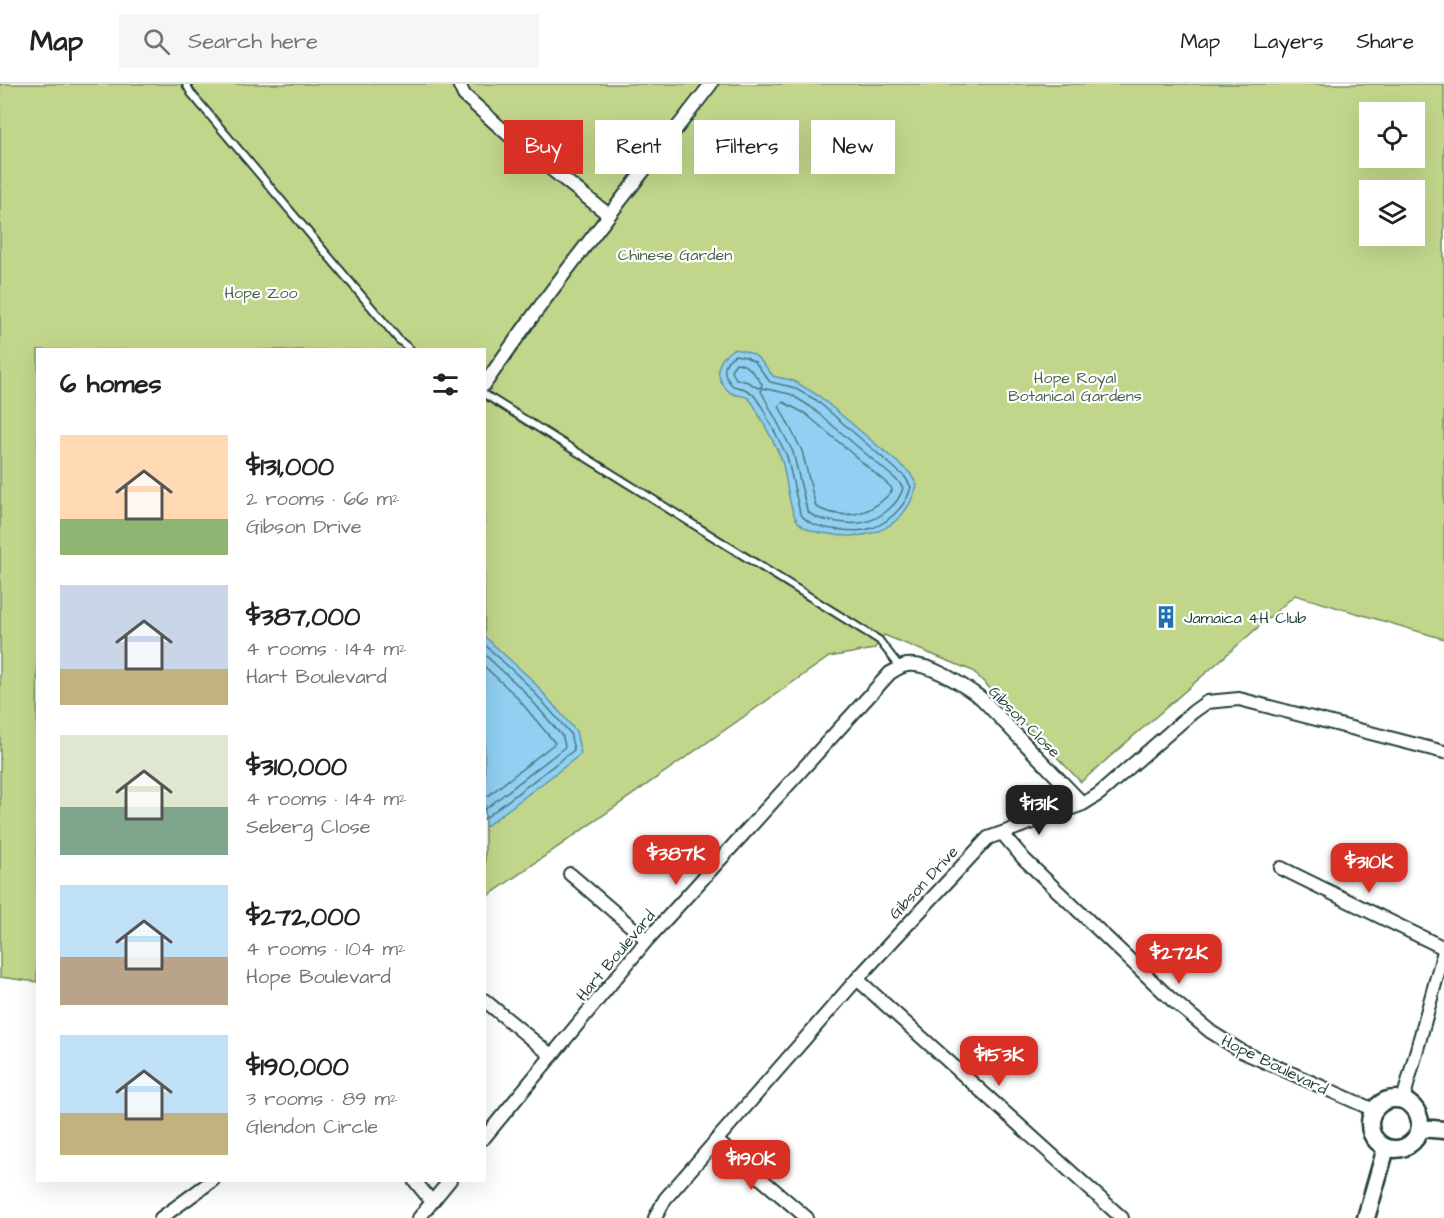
<!DOCTYPE html>
<meta charset="utf-8">
<style>
:root{--surface:#fff;--page:#f6f6f6;--text:#222;--muted:#767676;--line:#e0e0e0;--accent:#d93025}
body{margin:0;font-family:"Architects Daughter",sans-serif;background:var(--page);color:var(--text);height:100vh;display:flex;flex-direction:column;font-size:22px;white-space:nowrap}
*{box-sizing:border-box;margin:0}
p{font-size:20px;color:var(--muted)}
.icon{flex:none;width:33px;height:33px;fill:none;stroke:currentColor;stroke-width:2;stroke-linecap:round;stroke-linejoin:round}
.map{position:relative;flex:1;overflow:hidden}
.panel{position:absolute;left:36px;top:264px;width:450px;height:834px;display:flex;flex-direction:column;background:var(--surface);border-radius:0px;box-shadow:0 6px 24px #0002}
.panel>*{flex:none}
.banner{position:absolute;left:504px;top:36px;width:570px;height:54px;display:flex;gap:12px}
.buttons{position:absolute;left:1359px;top:18px;display:grid;gap:12px}
.buttons a{display:grid;place-items:center;width:66px;height:66px;border-radius:0px;background:var(--surface);box-shadow:0 6px 24px #0002;font-size:30px}
.price{position:absolute;translate:-50% -51px;padding:0 14px;border-radius:12px;background:var(--accent);color:#fff;font-size:20px;line-height:39px;filter:drop-shadow(0 2px 3px #0008)}
.price::after{content:'';position:absolute;left:50%;top:36px;width:18px;height:14px;margin-left:-9px;background:inherit;clip-path:polygon(0 0,100% 0,50% 100%)}
.price.selected{background:#222;color:#fff}
ul{padding:0;list-style:none}
li{display:flex;align-items:center;gap:18px;height:150px;padding:0 24px}
li span{display:grid;place-items:center;flex:none;width:168px;height:120px;border-radius:0px;color:#555}
li>.icon{margin-inline-start:auto}
span .icon{width:72px;height:72px;fill:#fffc;stroke-width:1}
li b{font-size:26px}
h2{display:flex;justify-content:space-between;align-items:center;height:72px;padding:0 24px;font-size:26px}
.chip{padding:0 21px;border-radius:0px;background:var(--surface);box-shadow:0 6px 24px #0002;font-size:21px;line-height:54px}
.chip.selected{background:var(--accent);color:#fff}
header{display:flex;align-items:center;gap:36px;box-sizing:border-box;height:84px;padding:0 30px;background:var(--surface);border-bottom:2px solid var(--line)}
header strong{font-size:28px}
nav{display:flex;gap:33px;margin-inline-start:auto;font-size:21px}
.search{width:420px;height:54px;background:var(--page);display:flex;align-items:center;gap:15px;box-sizing:border-box;padding:0 21px;border-radius:0px;color:var(--muted);font-size:22px}
.map>svg:first-child{display:block}
.green{fill:#c2d68b;stroke:#708a60;stroke-width:1.5;fill-rule:evenodd}
.water{fill:#91d0f2;stroke:#6395a6;stroke-width:1.5}
.lines{fill:none;stroke-linecap:round;stroke-linejoin:round}
.shore{stroke:#4d7880;stroke-width:1.5}
.lane-casing{stroke:#1f3d34;stroke-width:10}
.street-casing{stroke:#1f3d34;stroke-width:16}
.secondary-casing{stroke:#1f3d34;stroke-width:21}
.lane{stroke:#fff;stroke-width:6}
.street{stroke:#fff;stroke-width:12}
.secondary{stroke:#fff;stroke-width:16}
.labels{text-anchor:middle;stroke-width:4.5;stroke-linejoin:round;paint-order:stroke}
.park-label{font-size:16px;fill:#48634a;stroke:#fff}
.poi-label{font-size:16px;fill:#1f3d34;stroke:#fff;text-anchor:start}
.street-label{font-size:16px;fill:#1f3d34;stroke:#fff}
</style>
<header>
<strong>Map</strong>
<div class="search"><svg class="icon" aria-label="search" viewBox="0 0 24 24"><circle cx="10" cy="10" r="6"/><path d="M15 15l6 6"/></svg>Search here</div>
<nav><a>Map</a><a>Layers</a><a>Share</a></nav>
</header>
<div class="map">
<svg width="1444" height="1134" viewBox="0 0 1444 1134">
<rect width="100%" height="100%" fill="#fff"/>
<filter id="ink" filterUnits="userSpaceOnUse"><feTurbulence type="fractalNoise" baseFrequency=".0167" numOctaves="2"/><feDisplacementMap in="SourceGraphic" scale="12" xChannelSelector="R" yChannelSelector="G"/><feConvolveMatrix kernelMatrix="1 2 1 2 8 2 1 2 1" color-interpolation-filters="sRGB"/></filter>
<g filter="url(#ink)">
<path class="green" d="M0 0H1444V555L1295 511 1081 698 973 587 884 551 874 565 829 573 485 814 484 266H38L37 898 0 893ZM1370 28H1414V74H1370ZM1370 106H1414V152H1370Z"/>
<path class="water" d="M733 265C757 268 759 274 773 292L794 297 819 312 910 389 917 401C905 445 870 457 829 450 819 449 806 446 799 439 788 427 787 390 781 374 774 357 764 341 756 325 746 307 745 315 731 309 727 307 724 302 722 299 714 284 720 274 733 265Z
M484 552 531 595 576 647 581 670 485 743Z"/>
<g class="lines">
<path class="shore" d="M735 271 746 273 755 278 770 298 792 303 816 316 905 393 911 403C906 423 886 442 865 446 854 448 843 446 832 445 819 443 807 440 800 429L787 372 762 323 753 310 745 305 733 302C722 291 721 279 735 271Z
M736 279C749 280 754 290 762 300L761 303 758 304 748 298 736 295 731 286Z
M762 304 790 310 811 323 899 398 903 404C899 420 881 434 865 438 855 441 842 439 832 437 822 436 812 434 807 426L793 368 761 307Z
M783 318 806 330 891 403 892 407C871 431 845 437 816 423L802 367 779 322Z
M484 560 527 600 570 649 574 666 484 735
M484 570 522 605 563 653 565 663 484 726
M484 582 515 611 555 659 484 715"/>
<g class="lane-casing">
<path id="lane" d="M186 0 191 9 399 256 411 266
M484 310 879 556 900 583"/>
</g>
<g class="street-casing">
<path id="street" d="M459 0 464 11 512 54 609 131
M484 301C555 197 635 99 711 0
M1002 749 1024 775 1171 915 1211 948 1243 968 1374 1026
M1281 784 1444 864
M570 790 647 856
M857 895 1122 1134
M484 916 552 972
M1403 1016 1444 867
M484 1054 647 856 890 589C896 586 900 582 907 581 930 578 963 601 981 614L1083 720
M716 1056 807 1134
M414 1096 432 1118
M161 1134 213 1096
M419 1134 450 1096
M655 1134 665 1115 857 895 988 754 1083 720 1099 710 1193 628 1207 618 1239 615 1444 668"/>
</g>
<g class="secondary-casing">
<path id="secondary" d="M1370 1040a25 25 0 1 1 50 0a25 25 0 1 1-50 0Z
M1420 1044 1444 1046
M1366 1134 1386 1064"/>
</g>
<use href="#lane" class="lane"/>
<use href="#street" class="street"/>
<use href="#secondary" class="secondary"/>
</g>
</g>
<defs>
<g id="building-bare" transform="scale(1.8)"><path d="M-4-6H4V6H1V3H-1V6H-4ZM-2.5-4.3h1.7v1.8h-1.7ZM.8-4.3h1.7v1.8H.8ZM-2.5-1h1.7V.8h-1.7ZM.8-1h1.7V.8H.8Z" fill="#1f6fb2" stroke="#fff" stroke-width="2.5" paint-order="stroke"/></g>
</defs>
<g fill-rule="evenodd">
<use href="#building-bare" x="1166" y="533"/>
</g>
<g class="labels">
<g class="park-label">
<text x="675" y="176">Chinese Garden</text>
<text x="261" y="214">Hope Zoo</text>
<text x="1075" y="299">Hope Royal<tspan x="1075" dy="18">Botanical Gardens</tspan></text>
</g>
<g class="poi-label">
<text x="1184" y="539">Jamaica 4H Club</text>
</g>
<g class="street-label">
<text transform="translate(1025 637) rotate(45)" y="6">Gibson Close</text>
<text transform="translate(923 798) rotate(-47)" y="6">Gibson Drive</text>
<text transform="translate(615 871) rotate(-50)" y="6">Hart Boulevard</text>
<text transform="translate(1275 980) rotate(26)" y="6">Hope Boulevard</text>
</g>
</g>
</svg>
<div class="buttons">
<a><svg class="icon" aria-label="locate" viewBox="0 0 24 24"><circle cx="12" cy="12" r="6"/><path d="M12 2v4M12 18v4M2 12h4M18 12h4"/></svg></a>
<a><svg class="icon" aria-label="layers" viewBox="0 0 24 24"><path d="M12 4l9 5-9 5-9-5zM3 14l9 5 9-5"/></svg></a>
</div>
<b class="price selected" style="left:1039px;top:752px">$131K</b>
<b class="price" style="left:676px;top:802px">$387K</b>
<b class="price" style="left:1369px;top:810px">$310K</b>
<b class="price" style="left:1179px;top:901px">$272K</b>
<b class="price" style="left:999px;top:1003px">$153K</b>
<b class="price" style="left:751px;top:1107px">$190K</b>
<div class="banner">
<a class="chip selected">Buy</a>
<a class="chip">Rent</a>
<a class="chip">Filters</a>
<a class="chip">New</a>
</div>
<section class="panel">
<h2>6 homes<svg class="icon" aria-label="filters" viewBox="0 0 24 24"><path d="M4 7h16M4 17h16"/><circle cx="9" cy="7" r="2"/><circle cx="15" cy="17" r="2"/></svg></h2>
<ul>
<li><span style="background:linear-gradient(#ffd9b3 70%,#8fb573 0)"><svg class="icon" aria-label="home" viewBox="0 0 24 24"><path d="M3 11l9-7 9 7M6 9v11h12V9"/></svg></span><div><b>$131,000</b><p>2 rooms · 66 m²</p><p>Gibson Drive</p></div></li>
<li><span style="background:linear-gradient(#c9d6e8 70%,#c2b280 0)"><svg class="icon" aria-label="home" viewBox="0 0 24 24"><path d="M3 11l9-7 9 7M6 9v11h12V9"/></svg></span><div><b>$387,000</b><p>4 rooms · 144 m²</p><p>Hart Boulevard</p></div></li>
<li><span style="background:linear-gradient(#dfe7d0 60%,#7fa58c 0)"><svg class="icon" aria-label="home" viewBox="0 0 24 24"><path d="M3 11l9-7 9 7M6 9v11h12V9"/></svg></span><div><b>$310,000</b><p>4 rooms · 144 m²</p><p>Seberg Close</p></div></li>
<li><span style="background:linear-gradient(#bfe0f5 60%,#b9a48a 0)"><svg class="icon" aria-label="home" viewBox="0 0 24 24"><path d="M3 11l9-7 9 7M6 9v11h12V9"/></svg></span><div><b>$272,000</b><p>4 rooms · 104 m²</p><p>Hope Boulevard</p></div></li>
<li><span style="background:linear-gradient(#bfe0f5 65%,#c2b280 0)"><svg class="icon" aria-label="home" viewBox="0 0 24 24"><path d="M3 11l9-7 9 7M6 9v11h12V9"/></svg></span><div><b>$190,000</b><p>3 rooms · 89 m²</p><p>Glendon Circle</p></div></li>
</ul>
</section>
</div>
